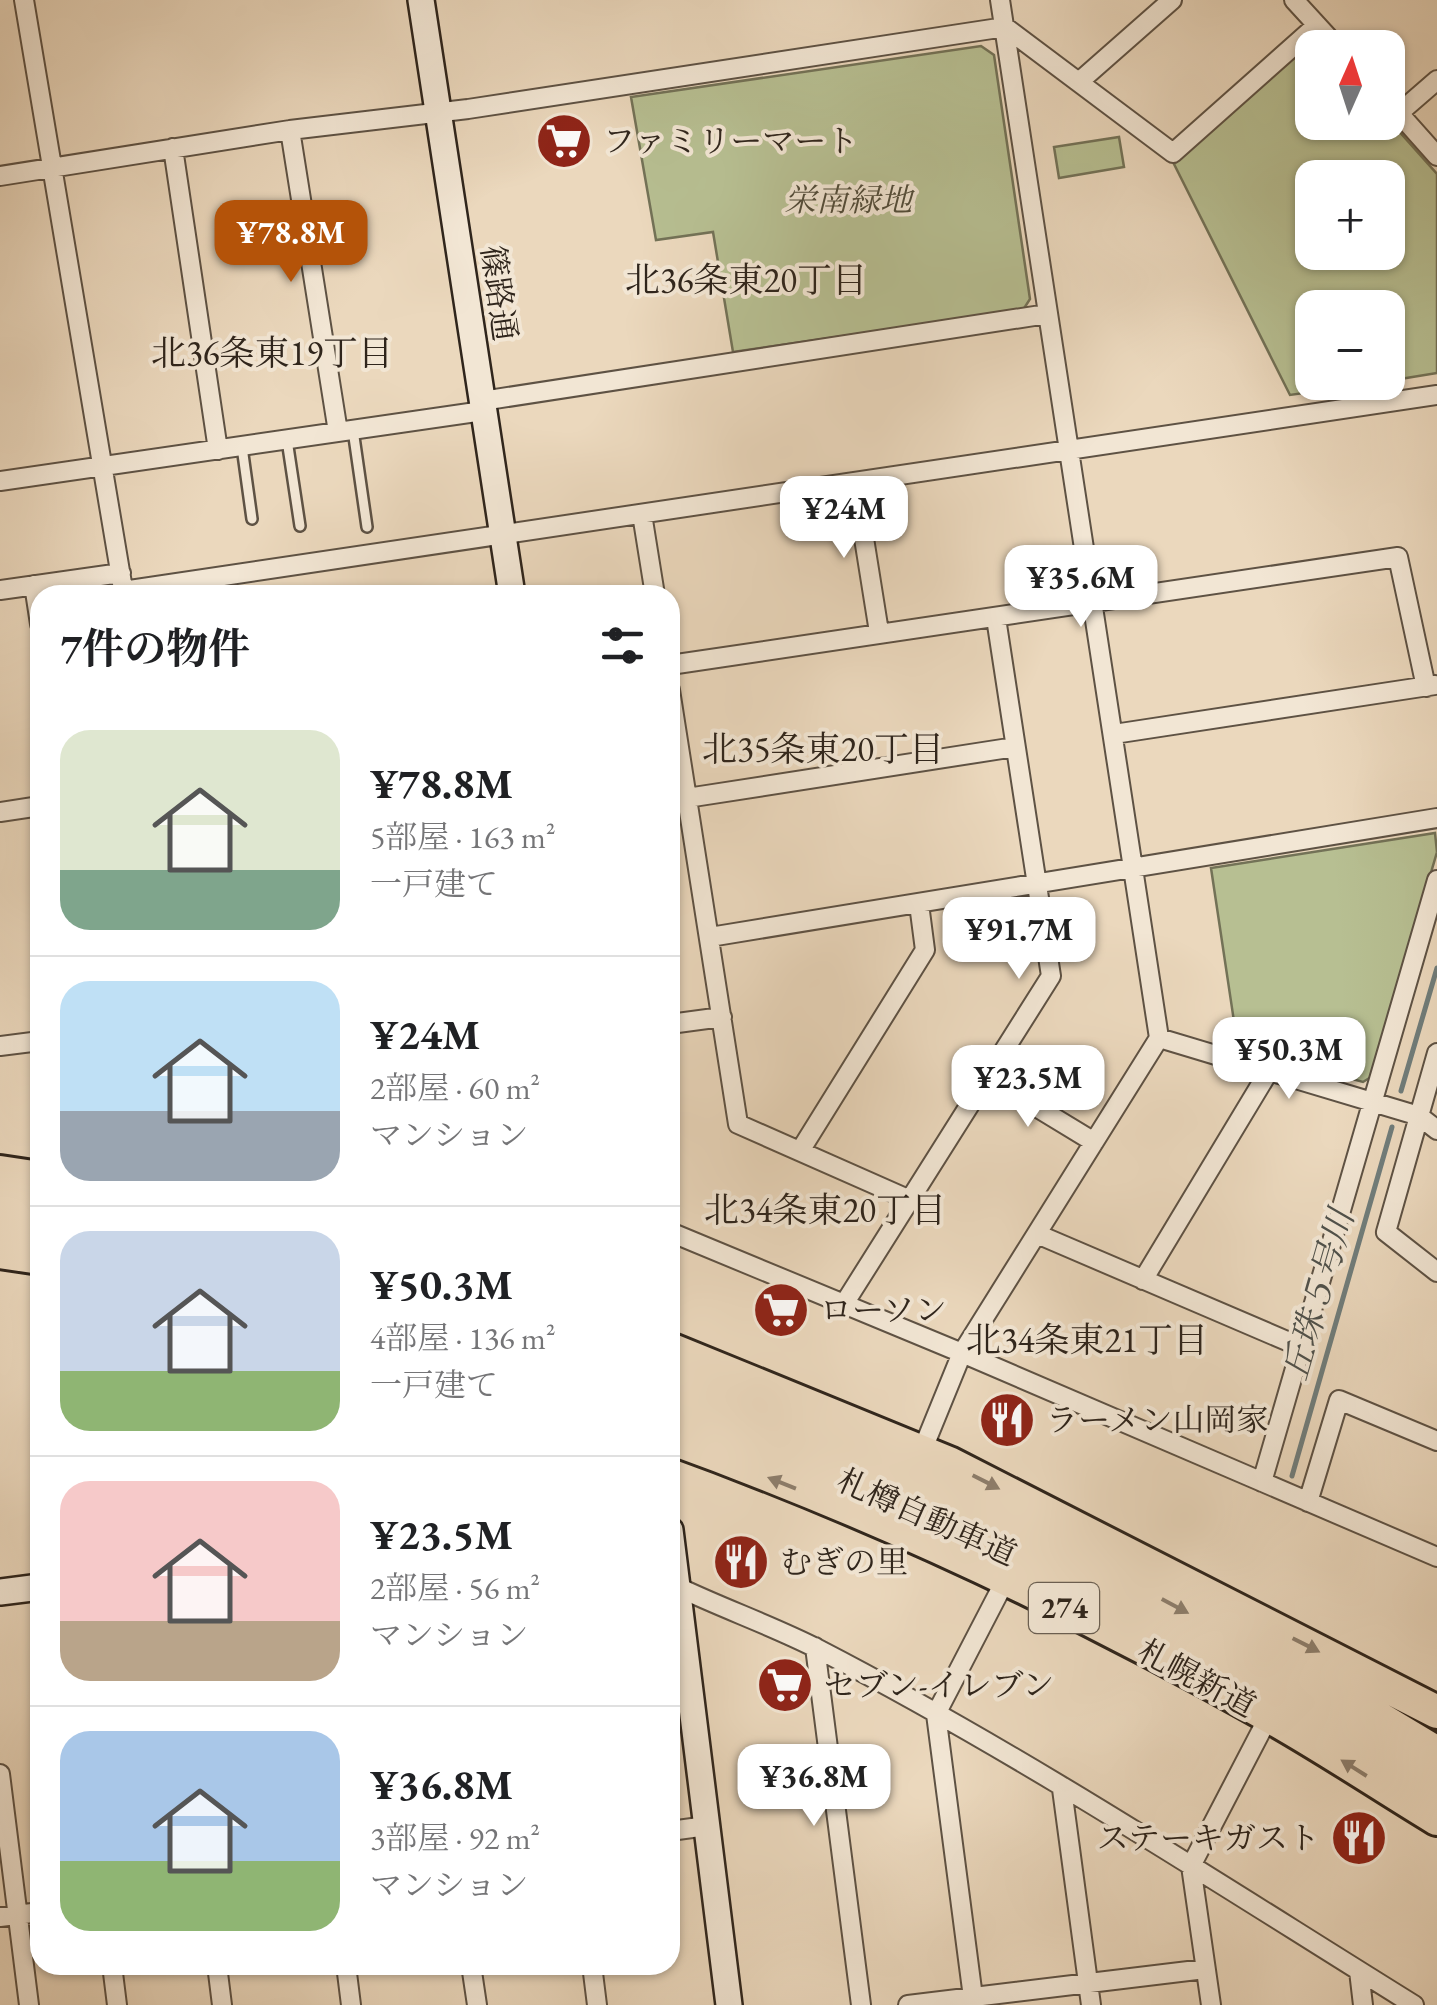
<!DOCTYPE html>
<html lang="ja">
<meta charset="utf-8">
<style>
:root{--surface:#fff;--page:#f2f2f2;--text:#202124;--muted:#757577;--line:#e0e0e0;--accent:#b45309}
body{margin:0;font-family:"EB Garamond","Noto Serif JP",serif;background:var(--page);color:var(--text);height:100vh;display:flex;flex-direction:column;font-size:38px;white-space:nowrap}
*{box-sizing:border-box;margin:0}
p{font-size:32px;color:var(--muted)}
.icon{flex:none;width:55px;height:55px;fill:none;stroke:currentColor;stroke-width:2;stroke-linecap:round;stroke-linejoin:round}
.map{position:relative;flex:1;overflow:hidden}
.panel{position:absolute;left:30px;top:585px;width:650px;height:1390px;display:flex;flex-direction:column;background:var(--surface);border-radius:30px;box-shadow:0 2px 8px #0004}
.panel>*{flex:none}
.needle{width:65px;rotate:3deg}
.controls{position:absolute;left:1295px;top:30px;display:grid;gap:20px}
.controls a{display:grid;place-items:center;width:110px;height:110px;border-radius:20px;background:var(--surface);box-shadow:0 2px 8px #0004;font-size:50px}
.price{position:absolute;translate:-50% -85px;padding:0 22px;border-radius:20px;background:#fff;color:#222;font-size:32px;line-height:65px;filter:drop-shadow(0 2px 5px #0008)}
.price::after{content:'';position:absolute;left:50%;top:60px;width:30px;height:22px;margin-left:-15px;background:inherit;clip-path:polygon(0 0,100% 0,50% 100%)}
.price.active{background:var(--accent);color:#fff}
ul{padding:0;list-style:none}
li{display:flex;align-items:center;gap:30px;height:250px;padding:0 30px}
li+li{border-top:2px solid var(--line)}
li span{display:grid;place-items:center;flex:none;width:280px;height:200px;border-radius:30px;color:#555}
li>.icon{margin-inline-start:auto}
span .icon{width:120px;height:120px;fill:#fffc;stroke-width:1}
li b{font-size:42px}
h2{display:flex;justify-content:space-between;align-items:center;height:120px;padding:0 30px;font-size:42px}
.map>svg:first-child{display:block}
.green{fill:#b7bf92;stroke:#737257;stroke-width:2.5;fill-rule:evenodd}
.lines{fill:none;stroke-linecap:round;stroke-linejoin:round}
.stream{stroke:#707d7b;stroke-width:5}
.lane-casing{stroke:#5e5244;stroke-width:14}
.street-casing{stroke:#5e5244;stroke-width:22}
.secondary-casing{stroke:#2f251c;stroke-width:30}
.highway-casing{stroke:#2f251c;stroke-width:38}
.lane{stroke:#f2e6d4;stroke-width:9}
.street{stroke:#f2e6d4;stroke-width:18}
.secondary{stroke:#f2e6d4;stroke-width:25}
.highway{stroke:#ebd8bd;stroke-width:32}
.oneway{fill:#8d7e6c}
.labels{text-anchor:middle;stroke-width:8;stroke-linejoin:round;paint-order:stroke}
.shield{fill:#f2e6d4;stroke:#6a5f53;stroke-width:2.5}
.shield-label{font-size:30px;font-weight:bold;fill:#2f251c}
.poi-label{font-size:32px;fill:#2f251c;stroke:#f2e6d4;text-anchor:start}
.park-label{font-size:32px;font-style:italic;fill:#514c3a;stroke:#f2e6d4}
.street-label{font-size:32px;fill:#2f251c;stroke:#f2e6d4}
.neighbourhood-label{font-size:35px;fill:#2f251c;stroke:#f2e6d4}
.water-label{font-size:35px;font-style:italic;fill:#4f514b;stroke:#f2e6d4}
</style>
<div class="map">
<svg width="1437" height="2005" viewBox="0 0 1437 2005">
<rect width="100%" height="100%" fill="#ebd8bd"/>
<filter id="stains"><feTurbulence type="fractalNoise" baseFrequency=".002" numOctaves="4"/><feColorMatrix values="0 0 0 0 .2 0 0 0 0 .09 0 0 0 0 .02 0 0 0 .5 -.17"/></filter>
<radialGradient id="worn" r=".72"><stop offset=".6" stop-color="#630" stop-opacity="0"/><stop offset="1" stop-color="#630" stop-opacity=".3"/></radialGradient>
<path class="green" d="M1311 42H1318L1322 47 1312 48V122H1388V119L1437 174V373L1388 381V308H1312V382L1375 383 1290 395 1174 164ZM1312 178H1388V252H1312Z
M981 46 994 55 1030 299 1023 310 733 352 713 232 656 240 631 97Z
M1119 137 1124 167 1059 178 1054 147Z
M1435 833 1437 852 1371 1077 1363 1082 1238 1048 1211 868Z"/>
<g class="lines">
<path class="stream" d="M1401 1091 1437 968
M1292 1476 1392 1127"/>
<g class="lane-casing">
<path id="lane" d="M353 430 367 527
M287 440 300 526
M242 447 252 519"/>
</g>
<g class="street-casing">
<path id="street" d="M24 0 124 595
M1294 0 1338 48
M1080 81 1172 0
M1388 101 1437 156
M1399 113 1437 80
M290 130 338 432
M173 148 218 450
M0 176 290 130 468 109 1005 27 1173 153 1317 25
M482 401 1047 314
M0 481 483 411
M855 482 879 632
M642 514 655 595
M34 585 40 624
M0 590 121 573
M123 591 1437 395
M670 665 1398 557 1426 687
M670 690 738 1124 910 1200
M1114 734 1435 685
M687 798 1015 747
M0 812 40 806
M710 937 1437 818
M670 1024 722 1017
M1159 1038 1419 1116 1437 1130
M0 1046 40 1041
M1437 1053 1386 1232 1437 1272
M987 1077 1094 1142
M800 1151 925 950 919 904
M670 1232 962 1353 1437 1557
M1037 1234 1301 1347
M1143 1280 1269 1071
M844 1304 1051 976 996 618
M922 1451 962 1353 1159 1038 1000 0
M1262 1482 1437 880
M1308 1502 1339 1400 1437 1441
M678 1587C724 1609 773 1626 818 1649 1023 1755 1219 1884 1414 2005
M815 1647 861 2005
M0 1774 29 2005
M1062 1789 1091 2005
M670 1831 707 1826
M0 1917 40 1912
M112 1965 117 2005
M217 1965 222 2005
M346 1965 351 2005
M471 1965 477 2005
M592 1965 597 2005
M1359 1971 1363 2005
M908 2005 1205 1969
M974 2005 936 1714 1006 1579
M1211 2005 1191 1866 1269 1716"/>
</g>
<g class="secondary-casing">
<path id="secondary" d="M421 0 512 595
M670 1530 729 2005
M0 1592 40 1587"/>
</g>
<g class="highway-casing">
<path id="highway" d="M0 1172 40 1178
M0 1201 40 1208
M0 1229 40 1235
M0 1252 40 1258
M670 1349 949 1463 1437 1712
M670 1383C938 1477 1195 1605 1437 1753
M670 1412C843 1473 1009 1550 1171 1635 1261 1682 1352 1730 1437 1786
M670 1438C875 1512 1080 1609 1269 1716 1326 1748 1381 1785 1437 1819"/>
</g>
<use href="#lane" class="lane"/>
<use href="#street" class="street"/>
<use href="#secondary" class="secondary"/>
<use href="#highway" class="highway"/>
</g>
<defs><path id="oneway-solid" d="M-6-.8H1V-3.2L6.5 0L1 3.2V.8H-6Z" transform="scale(2.5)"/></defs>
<g class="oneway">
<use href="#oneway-solid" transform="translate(986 1482) rotate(27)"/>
<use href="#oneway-solid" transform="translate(782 1483) rotate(-158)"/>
<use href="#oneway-solid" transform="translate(1175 1606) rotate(28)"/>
<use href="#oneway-solid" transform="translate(1306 1645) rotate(27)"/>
<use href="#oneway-solid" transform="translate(1354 1768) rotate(-148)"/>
</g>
<defs>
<g id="supermarket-disc" transform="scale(2.875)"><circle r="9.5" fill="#8f2418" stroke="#f2e6d4"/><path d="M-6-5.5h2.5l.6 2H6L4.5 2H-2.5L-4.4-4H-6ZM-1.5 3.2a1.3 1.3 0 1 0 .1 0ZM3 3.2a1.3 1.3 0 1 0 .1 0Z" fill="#fff"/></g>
<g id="restaurant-disc" transform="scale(2.875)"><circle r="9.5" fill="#8f2418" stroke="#f2e6d4"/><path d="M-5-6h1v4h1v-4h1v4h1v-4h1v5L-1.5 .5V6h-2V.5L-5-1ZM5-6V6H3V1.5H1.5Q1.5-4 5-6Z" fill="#fff"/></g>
</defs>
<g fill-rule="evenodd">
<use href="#supermarket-disc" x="564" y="141"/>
<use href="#supermarket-disc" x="781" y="1310"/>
<use href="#restaurant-disc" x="1007" y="1420"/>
<use href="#restaurant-disc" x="741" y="1562"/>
<use href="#supermarket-disc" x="785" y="1685"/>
<use href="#restaurant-disc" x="1359" y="1838"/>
</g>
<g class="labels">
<rect class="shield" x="1029" y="1583" width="70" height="50" rx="8"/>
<g class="shield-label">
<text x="1064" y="1618">274</text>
</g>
<g class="poi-label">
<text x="603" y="152">ファミリーマート</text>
<text x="820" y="1321">ローソン</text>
<text x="1046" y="1431">ラーメン山岡家</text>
<text x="780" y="1573">むぎの里</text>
<text x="824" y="1696">セブン-イレブン</text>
<text x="1320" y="1849" text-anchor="end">ステーキガスト</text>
</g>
<g class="park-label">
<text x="848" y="211">栄南緑地</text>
</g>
<g class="street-label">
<text transform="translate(499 293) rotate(82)" y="11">篠路通</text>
<text transform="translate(927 1517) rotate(24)" y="11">札樽自動車道</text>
<text transform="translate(1197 1678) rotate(28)" y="11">札幌新道</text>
</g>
<g class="neighbourhood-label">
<text x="746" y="292">北36条東20丁目</text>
<text x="272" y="365">北36条東19丁目</text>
<text x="823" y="761">北35条東20丁目</text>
<text x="825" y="1222">北34条東20丁目</text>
<text x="1087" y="1352">北34条東21丁目</text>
</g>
<g class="water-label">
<text transform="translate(1318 1295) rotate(-74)" y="12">丘珠５号川</text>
</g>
</g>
<rect width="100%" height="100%" filter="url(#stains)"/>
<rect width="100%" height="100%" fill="url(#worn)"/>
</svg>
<div class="controls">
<a><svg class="needle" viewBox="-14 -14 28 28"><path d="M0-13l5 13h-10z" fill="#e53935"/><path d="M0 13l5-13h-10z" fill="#757577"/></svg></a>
<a>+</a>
<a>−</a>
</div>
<b class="price active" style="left:291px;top:285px">¥78.8M</b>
<b class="price" style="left:844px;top:561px">¥24M</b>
<b class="price" style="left:1081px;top:630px">¥35.6M</b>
<b class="price" style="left:1019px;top:982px">¥91.7M</b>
<b class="price" style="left:1289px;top:1102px">¥50.3M</b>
<b class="price" style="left:1028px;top:1130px">¥23.5M</b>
<b class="price" style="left:814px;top:1829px">¥36.8M</b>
<section class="panel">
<h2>7件の物件<svg class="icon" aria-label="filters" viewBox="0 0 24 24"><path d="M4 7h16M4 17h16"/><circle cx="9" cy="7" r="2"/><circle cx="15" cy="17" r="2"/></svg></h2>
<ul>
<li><span style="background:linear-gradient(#dfe7d0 70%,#7fa58c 0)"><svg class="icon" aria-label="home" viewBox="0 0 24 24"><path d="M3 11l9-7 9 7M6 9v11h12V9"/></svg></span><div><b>¥78.8M</b><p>5部屋 · 163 m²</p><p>一戸建て</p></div></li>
<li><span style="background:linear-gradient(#bfe0f5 65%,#9aa5b1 0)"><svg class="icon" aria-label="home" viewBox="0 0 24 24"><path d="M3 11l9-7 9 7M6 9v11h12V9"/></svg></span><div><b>¥24M</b><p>2部屋 · 60 m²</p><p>マンション</p></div></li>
<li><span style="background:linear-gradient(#c9d6e8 70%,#8fb573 0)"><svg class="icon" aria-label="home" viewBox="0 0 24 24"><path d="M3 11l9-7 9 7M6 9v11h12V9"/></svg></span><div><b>¥50.3M</b><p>4部屋 · 136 m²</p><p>一戸建て</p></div></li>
<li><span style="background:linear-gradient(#f6c9c9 70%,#b9a48a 0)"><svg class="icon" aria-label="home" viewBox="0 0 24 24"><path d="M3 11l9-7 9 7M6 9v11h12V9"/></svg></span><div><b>¥23.5M</b><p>2部屋 · 56 m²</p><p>マンション</p></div></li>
<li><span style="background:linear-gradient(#a9c7e8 65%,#8fb573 0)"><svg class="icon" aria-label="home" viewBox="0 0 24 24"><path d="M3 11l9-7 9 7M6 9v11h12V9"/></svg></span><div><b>¥36.8M</b><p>3部屋 · 92 m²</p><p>マンション</p></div></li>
</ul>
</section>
</div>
